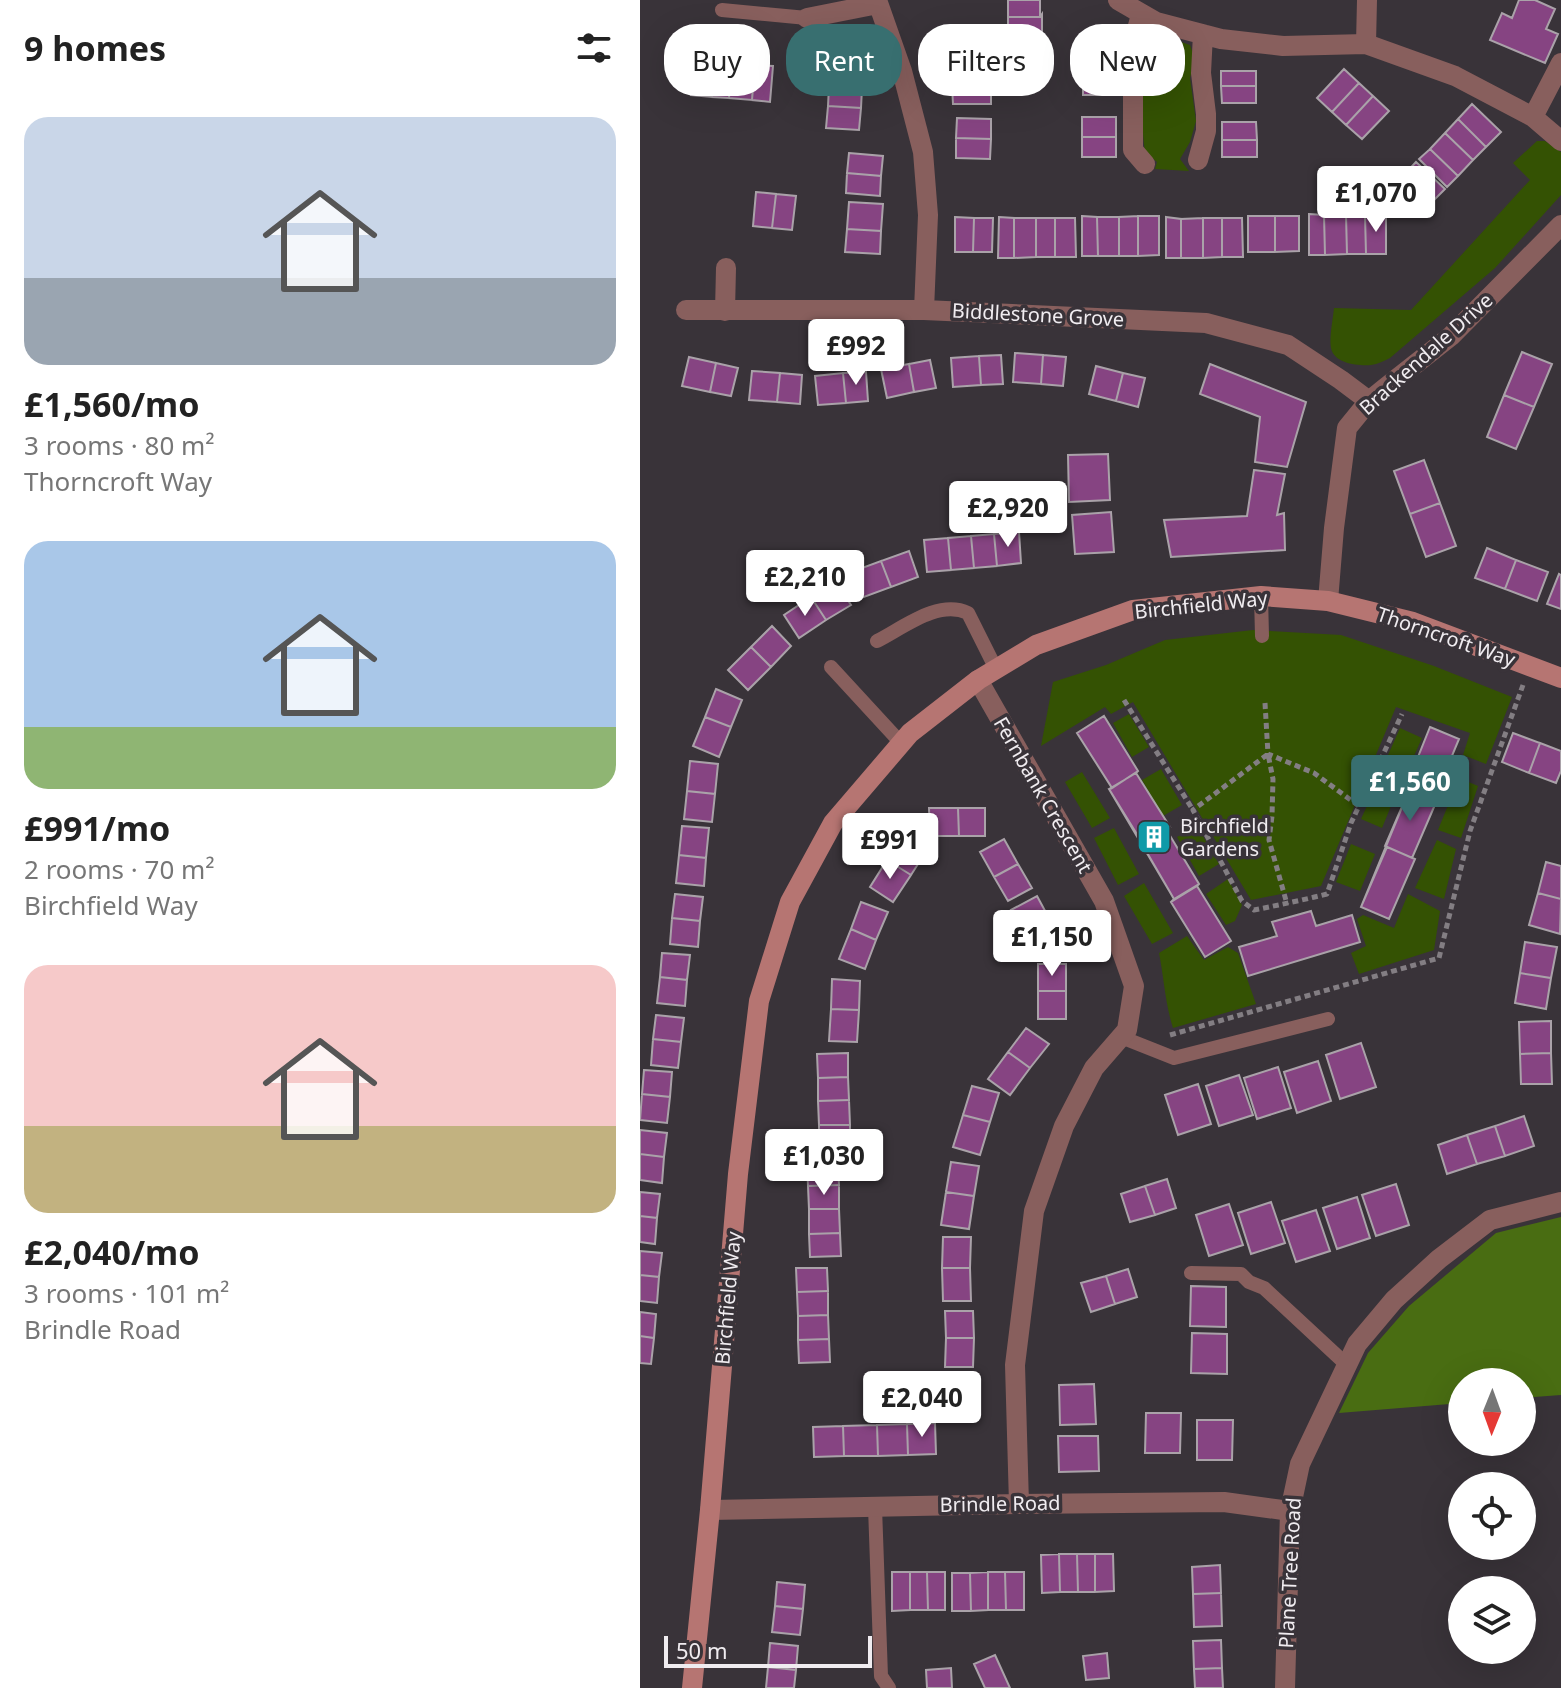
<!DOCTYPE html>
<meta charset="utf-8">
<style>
:root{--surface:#fff;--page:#f6f6f6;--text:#222;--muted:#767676;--accent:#386f70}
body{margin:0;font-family:"Noto Sans",sans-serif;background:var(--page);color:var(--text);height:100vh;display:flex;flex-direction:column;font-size:30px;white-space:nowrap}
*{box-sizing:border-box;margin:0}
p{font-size:26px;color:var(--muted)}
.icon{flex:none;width:44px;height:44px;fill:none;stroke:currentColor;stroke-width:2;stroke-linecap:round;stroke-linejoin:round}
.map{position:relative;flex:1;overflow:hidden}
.sheet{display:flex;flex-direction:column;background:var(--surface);width:640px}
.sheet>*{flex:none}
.top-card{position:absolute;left:24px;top:24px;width:760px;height:72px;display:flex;gap:16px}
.needle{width:52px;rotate:181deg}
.buttons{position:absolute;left:808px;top:1368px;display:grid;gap:16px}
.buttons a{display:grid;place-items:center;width:88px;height:88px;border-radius:50%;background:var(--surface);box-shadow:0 8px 32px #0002;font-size:40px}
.scale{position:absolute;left:24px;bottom:20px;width:208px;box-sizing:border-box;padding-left:8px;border:4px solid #f0ecf0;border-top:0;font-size:22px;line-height:28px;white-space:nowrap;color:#f0ecf0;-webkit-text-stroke:6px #393339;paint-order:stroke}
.price{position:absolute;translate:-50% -68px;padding:0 18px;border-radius:8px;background:#fff;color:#222;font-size:26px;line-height:52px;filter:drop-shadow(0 2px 4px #0008)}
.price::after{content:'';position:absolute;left:50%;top:48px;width:24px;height:18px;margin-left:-12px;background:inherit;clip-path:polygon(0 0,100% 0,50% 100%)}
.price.selected{background:var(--accent);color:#fff}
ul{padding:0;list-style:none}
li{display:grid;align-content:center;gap:16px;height:424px;padding:0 24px}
li span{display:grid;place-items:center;height:248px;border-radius:24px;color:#555}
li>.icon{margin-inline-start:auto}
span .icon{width:144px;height:144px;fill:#fffc;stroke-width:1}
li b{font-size:34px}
h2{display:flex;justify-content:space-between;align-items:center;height:96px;padding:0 24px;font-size:34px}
.tag{padding:0 28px;border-radius:32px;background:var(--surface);box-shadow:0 8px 32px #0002;font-size:28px;line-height:72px}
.tag.selected{background:var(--accent);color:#fff}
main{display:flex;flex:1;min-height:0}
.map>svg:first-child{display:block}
.green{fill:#345203}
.forest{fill:#496d12}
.building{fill:#864482;stroke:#aaa2a9;stroke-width:2}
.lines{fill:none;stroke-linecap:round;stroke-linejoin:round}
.path{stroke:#837e83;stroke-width:5;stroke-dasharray:6 4;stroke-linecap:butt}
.lane{stroke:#885f5d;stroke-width:14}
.street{stroke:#885f5d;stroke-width:20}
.secondary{stroke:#b67572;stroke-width:20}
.labels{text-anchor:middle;stroke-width:7;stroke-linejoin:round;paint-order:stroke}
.street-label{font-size:20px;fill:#f0ecf0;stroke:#393339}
.poi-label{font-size:20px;fill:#f0ecf0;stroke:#393339;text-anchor:start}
</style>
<main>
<section class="sheet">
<h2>9 homes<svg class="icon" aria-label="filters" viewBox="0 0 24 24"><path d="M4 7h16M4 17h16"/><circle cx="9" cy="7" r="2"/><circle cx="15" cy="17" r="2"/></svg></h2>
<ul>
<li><span style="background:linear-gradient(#c9d6e8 65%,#9aa5b1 0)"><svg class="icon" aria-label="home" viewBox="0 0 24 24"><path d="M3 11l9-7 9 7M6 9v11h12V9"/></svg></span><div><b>£1,560/mo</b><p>3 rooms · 80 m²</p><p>Thorncroft Way</p></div></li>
<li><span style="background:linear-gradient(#a9c7e8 75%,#8fb573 0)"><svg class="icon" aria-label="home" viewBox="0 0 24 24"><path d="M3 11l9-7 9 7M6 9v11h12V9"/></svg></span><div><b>£991/mo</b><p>2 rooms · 70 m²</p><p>Birchfield Way</p></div></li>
<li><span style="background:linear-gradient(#f6c9c9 65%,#c2b280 0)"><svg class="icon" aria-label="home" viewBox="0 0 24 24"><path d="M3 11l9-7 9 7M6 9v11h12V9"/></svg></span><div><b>£2,040/mo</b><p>3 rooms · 101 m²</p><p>Brindle Road</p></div></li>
</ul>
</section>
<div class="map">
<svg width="921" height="1688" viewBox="0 0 921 1688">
<rect width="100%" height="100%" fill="#393339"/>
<path class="green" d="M504 29 550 45 555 59 550 78 556 121 550 142 540 159 549 171 515 169 517 162 505 152C502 131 502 108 502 87 503 67 514 48 504 29Z
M897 141H905L921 152V195L855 268 750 358C744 361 738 364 731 365 719 366 694 364 691 348 689 339 693 318 694 308L771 310 890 180 873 163Z
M613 630 701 635 794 666 872 697 846 764 823 755 830 733 756 707 681 886 611 900 493 702 471 714 465 707 401 746 413 682 466 665 525 640Z
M489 714 509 747 492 757 473 723Z
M760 728 782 738 766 774 744 764Z
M521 769 542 805 523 816 502 780Z
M442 772 470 818 452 828 425 782Z
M819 778 838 786 821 838 798 830Z
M736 786 756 794 742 828 721 819Z
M557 826 579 864 559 876 537 837Z
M474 828 499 874 478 885 454 838Z
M797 840 816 849 804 899 775 888Z
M711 844 735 854 720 891 696 882Z
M588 879 602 905 595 921 586 925 566 894Z
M504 883 533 933 512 944 484 896Z
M768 894 800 911 794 950 719 974 711 953 726 946 717 919 723 915 754 928Z
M547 936 564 960 588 947 598 953 616 1004 533 1028C525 1003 524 978 519 953Z"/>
<path class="forest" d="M921 1217V1395L882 1398V1382H822V1403L699 1413 728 1353 769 1306 856 1233Z"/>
<path class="building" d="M368 0H400V17H368Z
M879 0H895L915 9 906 29 918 34 905 63 850 40 862 13 872 18Z
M402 14V36H368V17H400Z
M316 45H351V64L319 65 316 66Z
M188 53 224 55 223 71 187 69Z
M442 55H477V75L443 76Z
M55 59 75 60 72 97 51 95Z
M75 60 92 62 89 98 72 97Z
M351 64V86H319V65Z
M115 65 133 66 130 102 112 100Z
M92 66 114 68 112 100 89 98Z
M187 69 223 71 222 88 186 86Z
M704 69 719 83 692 112 677 98Z
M581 71H616V86H581Z
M477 75V95H443V76Z
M719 83 733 96 706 125 692 112Z
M189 86 222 88 221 108 188 106Z
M312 86H351V104H313Z
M581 86H616V103H582Z
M733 96 749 111 722 139 706 125Z
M832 104 861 132 846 147 818 119Z
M188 106 221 108 219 130 186 128Z
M442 117H476V137H442Z
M317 118 351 119V139L316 138Z
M818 119 846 147 833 160 805 133Z
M582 122H616L617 140H582Z
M805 133 833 160 818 176 790 149Z
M442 137H476V157H442Z
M316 138 351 139 350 159 316 158Z
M582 140H617V157H582Z
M790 149 818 176 807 187 779 159Z
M209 153 243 156 241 176 207 173Z
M776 162 805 189 790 204 762 177Z
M207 173 241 176 240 196 206 193Z
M762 177 790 204 779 216 751 189Z
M116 192 136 194 132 228 113 226Z
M136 194 156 196 152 230 132 228Z
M209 202 243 204 241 231 207 229Z
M669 214 684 215 685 255H669Z
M746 214V254H726L725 215Z
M684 215H706L707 254 685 255Z
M706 215H725L726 254H707Z
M442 216 457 217 458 256H442Z
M498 216H519V255L498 256Z
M498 216V256H479V217Z
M608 216H635V252H608Z
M635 216H659V251L635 252Z
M315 217 334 218 333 252H315Z
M359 217 374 218V258H358Z
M457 217H479V256H458Z
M526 217 541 219V258H526Z
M334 218H353L352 252H333Z
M374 218H396V257L374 258Z
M396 218H415V257H396Z
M415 218H435L436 257H415Z
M563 218V258H541V219Z
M563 218H582V257L563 258Z
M582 218H602L603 257H582Z
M207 229 241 231 240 254 205 252Z
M882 352 912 364 894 407 864 395Z
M375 353 403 355 401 384 373 382Z
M361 355 363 384 341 385 339 356Z
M403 355 426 357 423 386 401 384Z
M339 356 341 385 313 387 311 358Z
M49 357 76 363 70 392 42 386Z
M290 360 296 388 274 392 269 364Z
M76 363 98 368 91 396 70 392Z
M269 364 274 392 247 398 241 369Z
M570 364 666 402 647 467 615 462 620 417 560 394Z
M456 366 483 373 476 401 449 394Z
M112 371 140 373 137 402 109 400Z
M226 372 228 401 206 403 203 373Z
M140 373 162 375 160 404 137 402Z
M203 373 206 403 178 405 175 376Z
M483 373 505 378 498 407 476 401Z
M864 395 894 407 876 449 847 437Z
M468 454 470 500 429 502 428 455Z
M784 460 800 503 770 514 754 471Z
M614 470 645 474 637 515 644 513 645 550 531 557 524 520 607 516Z
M800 503 816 546 786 557 770 514Z
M471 512 474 552 435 554 432 515Z
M379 532 381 563 357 566 354 534Z
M354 534 357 566 334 568 331 536Z
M331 536 334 568 311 570 308 538Z
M308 538 311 570 287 572 284 540Z
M847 548 876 560 865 589 835 578Z
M269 551 278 577 251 587 241 561Z
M876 560 908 572 897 601 865 589Z
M241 561 251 587 221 598 211 572Z
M919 574 921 575V609L907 604Z
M195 581 211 605 186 620 171 597Z
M171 597 186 620 159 638 144 615Z
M132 626 151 646 131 667 111 647Z
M111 647 131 667 108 690 88 670Z
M76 689 102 700 91 727 65 717Z
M464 716 498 771 496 773 530 827 526 829 559 884 557 886 591 941 565 957 531 902 534 899 469 789 472 788 437 733Z
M464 716 498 771 472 788 437 733Z
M65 717 91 727 79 757 53 746Z
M790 727 819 739 794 799 797 800 772 858 775 859 749 919 721 907 770 788 766 787Z
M790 727 819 739 794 799 766 787Z
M873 733 900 743 889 773 862 762Z
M900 743 921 751V771L916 783 889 773Z
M50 761 78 764 75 794 47 791Z
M496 773 530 827 503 844 469 789Z
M770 788 797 800 772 858 745 846Z
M47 791 75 794 72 822 44 819Z
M289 808H318L319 836H290Z
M318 808H345V836H319Z
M42 826 69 828 66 858 39 855Z
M526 829 559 884 534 899 502 844Z
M263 835 287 850 271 875 247 860Z
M364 839 378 864 354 877 340 852Z
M747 847 775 859 749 919 721 907Z
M39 855 66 858 64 886 36 883Z
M247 860 271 875 253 902 230 887Z
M906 862 921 866V899L898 893Z
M378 864 392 888 368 901 354 877Z
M557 886 591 941 565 957 531 902Z
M898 893 921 899 920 934 889 925Z
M35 894 63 897 60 921 32 918Z
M397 896 411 922 386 937 371 910Z
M221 902 248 912 236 940 211 929Z
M671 911 676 926 712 915 720 942 608 976 599 947 637 936 632 922Z
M671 911 676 926 712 915 720 942 608 976 599 947 637 936 632 922Z
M32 918 60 921 58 947 30 944Z
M411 922 424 945 399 959 386 937Z
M211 929 236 940 225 969 199 959Z
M885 942 917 947 911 978 880 973Z
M22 953 50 955 47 980 20 977Z
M398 964H426V991H398Z
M880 973 911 978 906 1009 875 1003Z
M20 977 47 980 45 1006 17 1003Z
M192 979 220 981 219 1010 191 1009Z
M398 991H426V1019H398Z
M191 1009 219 1010 217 1042 189 1041Z
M16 1015 44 1018 41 1042 13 1039Z
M911 1021V1053L880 1054 879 1022Z
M386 1028 409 1044 390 1068 368 1052Z
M13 1039 41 1042 38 1068 11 1065Z
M721 1043 736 1087 700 1099 686 1055Z
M368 1052 390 1068 370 1095 348 1079Z
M208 1053V1077L178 1078 177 1054Z
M911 1053 912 1084H881L880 1054Z
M678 1061 691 1101 657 1113 644 1072Z
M638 1067 651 1108 617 1119 604 1078Z
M4 1070 32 1072 30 1097 2 1094Z
M599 1075 613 1115 579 1126 566 1086Z
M208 1077 209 1100 178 1101V1078Z
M558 1084 571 1124 538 1135 525 1095Z
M332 1086 359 1093 350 1122 323 1115Z
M2 1094 30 1097 27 1123 0 1120Z
M209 1100 210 1125H179L178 1101Z
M323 1115 350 1122 340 1155 313 1147Z
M884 1116 894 1146 865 1156 855 1126Z
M179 1125H210V1148H179Z
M855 1126 865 1156 837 1164 827 1135Z
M0 1130 27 1133 24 1157 0 1154Z
M827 1135 837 1164 807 1174 798 1145Z
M0 1154 24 1157 22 1183 0 1180Z
M167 1162H198L199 1185 168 1186Z
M311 1162 339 1166 334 1196 306 1192Z
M527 1179 536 1208 515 1215 505 1186Z
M756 1184 769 1225 736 1236 722 1195Z
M199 1185V1209H169L168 1186Z
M505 1186 515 1215 490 1222 481 1194Z
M0 1192 20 1194 17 1218 0 1216Z
M306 1192 334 1196 329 1229 301 1225Z
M717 1197 730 1238 697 1249 683 1208Z
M631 1202 645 1243 611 1254 598 1213Z
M589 1204 603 1245 569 1256 556 1215Z
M169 1209H199L200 1233 169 1234Z
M676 1210 690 1251 656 1262 642 1221Z
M0 1216 17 1218 15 1244 0 1242Z
M200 1233 201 1256 170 1257 169 1234Z
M303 1237H331L330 1268H302Z
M0 1251 22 1253 19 1277 0 1275Z
M156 1268H187L188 1291 157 1292Z
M302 1268H330L331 1301H303Z
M488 1269 497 1297 475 1304 466 1276Z
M0 1275 19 1277 17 1303 0 1301Z
M466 1276 475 1304 451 1312 441 1283Z
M551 1286 586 1287V1327L550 1326Z
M188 1291V1315L158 1316 157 1292Z
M305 1311H333L334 1338H306Z
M0 1312 16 1314 14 1338 0 1336Z
M188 1315 189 1339 158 1340V1316Z
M552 1333 587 1334V1374L551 1373Z
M0 1336 14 1338 11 1364 0 1363Z
M306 1338H334L333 1367H305Z
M189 1339 190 1362 159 1363 158 1340Z
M454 1384 456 1424 420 1425 419 1385Z
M506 1413H541L540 1453H505Z
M557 1420H593L592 1460H557Z
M295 1423 296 1454 268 1455 267 1424Z
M267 1424 268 1455 238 1456 237 1425Z
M237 1425 238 1456H204L203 1426Z
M203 1426 204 1456 174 1457 173 1427Z
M418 1436H458L459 1471 419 1472Z
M419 1554 420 1592 402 1593 401 1555Z
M419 1554H437L438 1592H420Z
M437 1554H455V1592H438Z
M455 1554H473L474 1591 455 1592Z
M580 1565 581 1593 553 1594 552 1567Z
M252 1572H270V1610L252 1611Z
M270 1572H287L288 1610H270Z
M287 1572H305V1610H288Z
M348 1572H365L366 1610H348Z
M348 1572V1610L331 1611 330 1573Z
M365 1572H384V1610H366Z
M312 1573H330L331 1611H312Z
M137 1582 165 1585 163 1609 135 1606Z
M581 1593 582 1626 554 1627 553 1594Z
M135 1606 163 1609 160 1635 132 1632Z
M581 1640 582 1668 554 1669 553 1641Z
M130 1643 158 1646 156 1670 128 1667Z
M467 1653 469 1678 446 1680 443 1656Z
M355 1655 370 1688H345L334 1664Z
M128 1667 156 1670 154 1688H126Z
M311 1668 312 1688H287L286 1670Z
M582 1668 583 1688H555L554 1669Z"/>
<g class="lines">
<path class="path" d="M484 700 553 810
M625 703 628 754 674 773 719 806 711 823 687 894C663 900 639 905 614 910L602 901 553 810 628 754 633 779 632 816 629 840 647 904
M719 806 762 714
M530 1035 799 958 830 831 883 685"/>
<path class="lane" d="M82 10 167 18
M621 596 622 636
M237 641C263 628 298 599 328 613L356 669
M191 667 261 743
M481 1037 534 1058 688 1019
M551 1273 601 1274 609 1282 624 1288 707 1365
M235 1507 241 1676 249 1688"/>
<path class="street" d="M237 0 262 71 283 152 288 215 284 310
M478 0 516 22 581 39 643 46 726 44 815 76 893 117 921 141
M501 15 496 33 497 49 493 76V150L505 164
M167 18 238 4
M726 44 727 0
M893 117 921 63
M558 160 566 131V114L561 73 563 34
M46 310H284L566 323 648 345 701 380 729 401
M85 311 86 268
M688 601 694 528 707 428 729 401 745 388 811 336 921 225
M338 680 464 901 494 986 487 1030 454 1068 424 1126 394 1211 375 1365 379 1504
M70 1510 379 1504 584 1502 650 1511
M645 1688 650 1511 660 1464 717 1344 754 1300 799 1259 850 1220 921 1202"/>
<path class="secondary" d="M52 1688 70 1510 98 1174 119 1001 150 902 193 823 270 733 338 680 396 645 493 610 621 596 688 601 773 622 921 678"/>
</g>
<defs>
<g id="building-square" transform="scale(1.8)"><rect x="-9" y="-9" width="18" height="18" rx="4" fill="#0f9aa8" stroke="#393339"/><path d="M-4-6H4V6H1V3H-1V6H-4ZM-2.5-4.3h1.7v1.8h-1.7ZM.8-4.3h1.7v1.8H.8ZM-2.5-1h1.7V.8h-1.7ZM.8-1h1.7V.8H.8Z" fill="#fff"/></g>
</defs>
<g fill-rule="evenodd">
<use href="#building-square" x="514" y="837"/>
</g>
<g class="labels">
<g class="street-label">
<text transform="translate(398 315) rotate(3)" y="7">Biddlestone Grove</text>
<text transform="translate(786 354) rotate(-42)" y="7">Brackendale Drive</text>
<text transform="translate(561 605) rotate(-6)" y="7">Birchfield Way</text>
<text transform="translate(806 637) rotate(19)" y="7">Thorncroft Way</text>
<text transform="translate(403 795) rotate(60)" y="7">Fernbank Crescent</text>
<text transform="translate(88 1298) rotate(-85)" y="7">Birchfield Way</text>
<text transform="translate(360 1504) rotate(-1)" y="7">Brindle Road</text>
<text transform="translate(650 1573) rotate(-87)" y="7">Plane Tree Road</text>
</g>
<g class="poi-label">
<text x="540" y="833">Birchfield<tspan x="540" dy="23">Gardens</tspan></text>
</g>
</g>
</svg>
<div class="buttons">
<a><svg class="needle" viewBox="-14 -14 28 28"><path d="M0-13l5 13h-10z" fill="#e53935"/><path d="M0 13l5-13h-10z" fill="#767676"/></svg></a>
<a><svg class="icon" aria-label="locate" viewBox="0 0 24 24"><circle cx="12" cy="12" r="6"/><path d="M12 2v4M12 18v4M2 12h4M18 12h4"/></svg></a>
<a><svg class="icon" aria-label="layers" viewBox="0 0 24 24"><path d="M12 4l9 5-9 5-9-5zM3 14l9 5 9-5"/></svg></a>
</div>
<div class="scale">50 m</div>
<b class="price" style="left:736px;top:234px">£1,070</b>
<b class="price" style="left:216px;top:387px">£992</b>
<b class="price" style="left:368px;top:549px">£2,920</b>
<b class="price" style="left:165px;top:618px">£2,210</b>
<b class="price selected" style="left:770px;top:823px">£1,560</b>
<b class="price" style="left:250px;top:881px">£991</b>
<b class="price" style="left:412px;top:978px">£1,150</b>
<b class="price" style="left:184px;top:1197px">£1,030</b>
<b class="price" style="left:282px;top:1439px">£2,040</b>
<div class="top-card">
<a class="tag">Buy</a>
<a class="tag selected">Rent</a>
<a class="tag">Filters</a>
<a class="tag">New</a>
</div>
</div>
</main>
